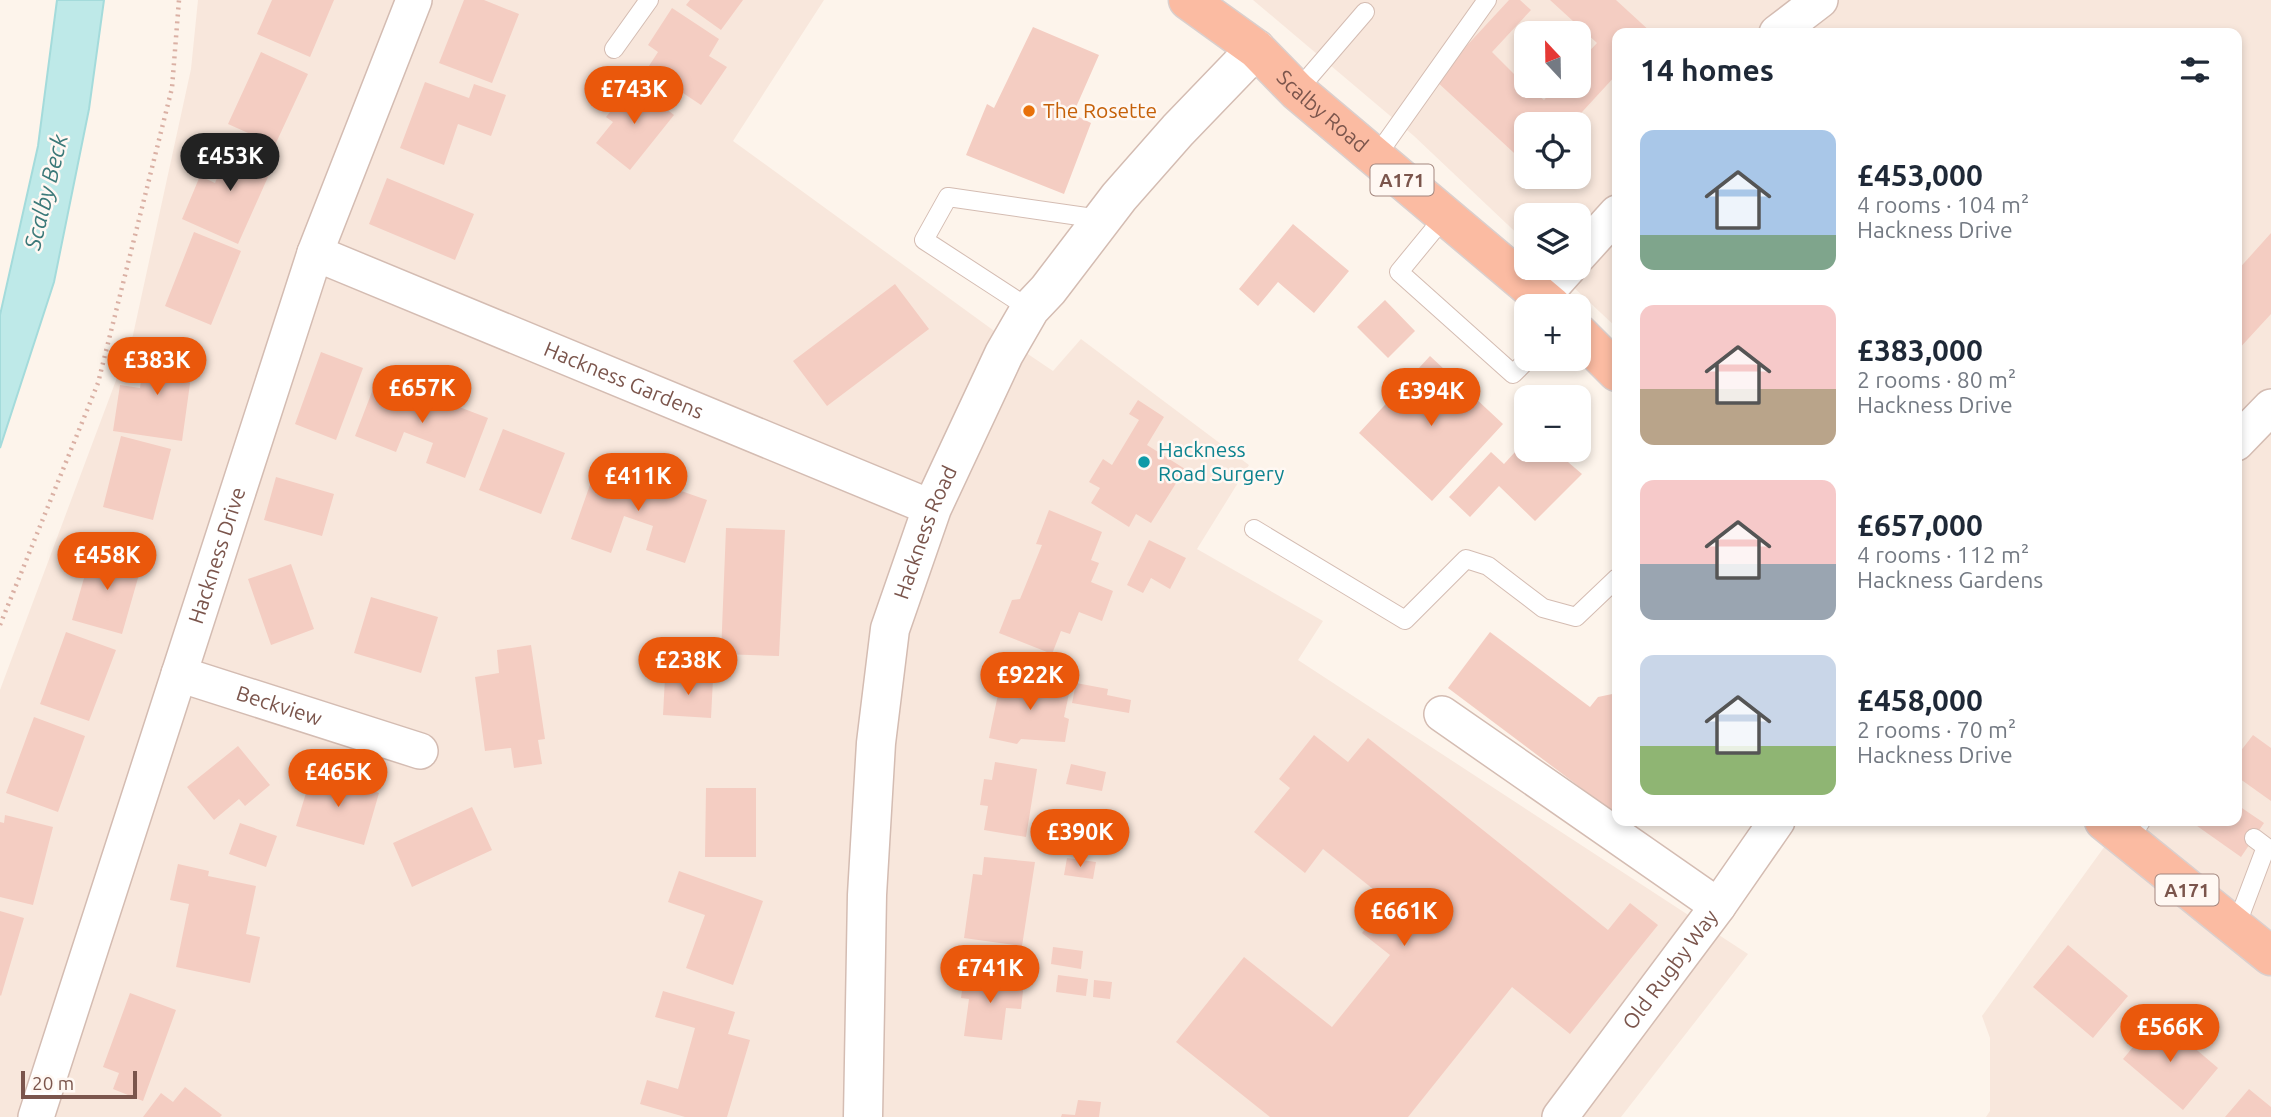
<!DOCTYPE html>
<meta charset="utf-8">
<style>
:root{--surface:#fff;--page:#f6f6f7;--text:#1f2937;--muted:#747a83;--accent:#ea580c}
body{margin:0;font-family:Ubuntu,sans-serif;background:var(--page);color:var(--text);height:100vh;display:flex;flex-direction:column;font-size:26px;white-space:nowrap}
*{box-sizing:border-box;margin:0}
p{font-size:23px;color:var(--muted)}
.icon{flex:none;width:38px;height:38px;fill:none;stroke:currentColor;stroke-width:2;stroke-linecap:round;stroke-linejoin:round}
.map{position:relative;flex:1;overflow:hidden}
.details{position:absolute;left:1612px;top:28px;width:630px;height:798px;display:flex;flex-direction:column;background:var(--surface);border-radius:14px;box-shadow:0 4px 10px #0003}
.details>*{flex:none}
.needle{width:46px;rotate:338deg}
.tools{position:absolute;left:1514px;top:21px;display:grid;gap:14px}
.tools a{display:grid;place-items:center;width:77px;height:77px;border-radius:14px;background:var(--surface);box-shadow:0 4px 10px #0003;font-size:35px}
.scale{position:absolute;left:21px;bottom:18px;width:116px;box-sizing:border-box;padding-left:7px;border:4px solid #7b554c;border-top:0;font-size:19px;line-height:24px;white-space:nowrap;color:#7b554c;-webkit-text-stroke:5px #fff8f3;paint-order:stroke}
.price{position:absolute;translate:-50% -60px;padding:0 16px;border-radius:24px;background:var(--accent);color:#fff;font-size:23px;line-height:46px;filter:drop-shadow(0 2px 4px #0008)}
.price::after{content:'';position:absolute;left:50%;top:42px;width:21px;height:16px;margin-left:-10px;background:inherit;clip-path:polygon(0 0,100% 0,50% 100%)}
.price.on{background:#222;color:#fff}
ul{padding:0;list-style:none}
li{display:flex;align-items:center;gap:21px;height:175px;padding:0 28px}
li span{display:grid;place-items:center;flex:none;width:196px;height:140px;border-radius:14px;color:#555}
li>.icon{margin-inline-start:auto}
span .icon{width:84px;height:84px;fill:#fffc;stroke-width:1}
li b{font-size:30px}
h2{display:flex;justify-content:space-between;align-items:center;height:84px;padding:0 28px;font-size:30px}
.map>svg:first-child{display:block}
.residential{fill:#f8e7dc;fill-rule:evenodd}
.water{fill:#bee9e8;stroke:#a4dbdb;stroke-width:2}
.building{fill:#f4cdc2}
.lines{fill:none;stroke-linecap:round;stroke-linejoin:round}
.service-casing{stroke:#d4bcb2;stroke-width:20}
.minor-casing{stroke:#d4bcb2;stroke-width:38}
.tertiary-casing{stroke:#d4bcb2;stroke-width:41}
.trunk-casing{stroke:#dacfcd;stroke-width:41}
.path{stroke:#dab0a4;stroke-width:4.5;stroke-dasharray:2 5;stroke-linecap:butt}
.service{stroke:#fff;stroke-width:18}
.minor{stroke:#fff;stroke-width:35}
.tertiary{stroke:#fff;stroke-width:38}
.trunk{stroke:#fbbba2;stroke-width:38}
.food-dot{fill:#e8710a;stroke:#fff8f3;stroke-width:2.5}
.culture-dot{fill:#0f9aa8;stroke:#fff8f3;stroke-width:2.5}
.labels{text-anchor:middle;stroke-width:5;stroke-linejoin:round;paint-order:stroke}
.shield{fill:#fff8f3;stroke:#a3867e;stroke-width:2}
.shield-label{font-size:19px;font-weight:bold;fill:#7b554c}
.food-label{font-size:21px;fill:#c56008;stroke:#fff8f3;text-anchor:start}
.street-label{font-size:21px;fill:#7b554c;stroke:#fff8f3}
.culture-label{font-size:21px;fill:#0d838f;stroke:#fff8f3;text-anchor:start}
.water-label{font-size:23px;font-style:italic;fill:#3b7979;stroke:#fff8f3}
</style>
<div class="map">
<svg width="2271" height="1117" viewBox="0 0 2271 1117">
<rect width="100%" height="100%" fill="#fdf4eb"/>
<path class="residential" d="M198 0H824L733 141 997 333 1053 371 1081 339 1249 465 1197 549 1323 621 1298 660 1748 954 1621 1117H0V690L133 335 191 69Z
M1253 0H2271V1117H1986L1990 1111V1038L1982 1016 2123 821H2236V33H1617V328L1553 268H1578V215H1526V242L1414 136ZM1526 33H1578V86H1526ZM1526 124H1578V177H1526Z"/>
<path class="water" d="M57 0H104L89 109 54 282 0 448V315L38 146Z"/>
<path class="building" d="M272 0H334L310 57 257 34Z
M464 0H484L519 14 492 83 439 63Z
M690 0H743L721 30 686 5Z
M1509 0H1520L1531 10 1492 52 1526 86 1544 100 1557 86H1578V63L1597 43 1550 0H1616L1652 33H1617V74L1571 124H1526V164L1435 80Z
M672 8 719 39 709 56 727 67 701 105 647 69 658 52 648 45Z
M1033 27 1099 55 1073 114 1091 123 1064 194 966 155 987 104 994 108Z
M261 52 308 74 275 145 228 124Z
M425 82 469 98 474 84 506 95 491 136 458 124 444 165 400 148Z
M633 83 674 115 630 170 596 143 613 122 606 117Z
M233 140 276 159 238 244 182 219 200 176 215 183Z
M387 178 474 214 455 260 369 224Z
M1293 224 1349 271 1314 313 1278 282 1258 306 1239 289Z
M194 232 241 251 211 325 165 306Z
M2271 233V314L2236 352V272Z
M895 284 929 329 827 406 793 361Z
M1385 300 1415 331 1388 358 1357 327Z
M146 348 194 355 182 441 113 431 120 385 140 388Z
M321 352 363 368 336 440 295 424Z
M1430 356 1503 424 1432 501 1359 433Z
M378 376 488 418 465 478 426 463 433 443 404 432 396 452 355 436Z
M1138 400 1164 417 1147 445 1185 469 1151 523 1136 514 1129 527 1091 503 1100 488 1089 482 1103 459 1112 465 1139 420 1129 414Z
M503 429 565 453 541 514 479 490Z
M121 436 171 449 153 520 103 507Z
M1526 440V450H1554L1582 474 1535 521 1499 486 1470 517 1449 497 1491 452 1504 464Z
M598 462 707 500 685 563 646 550 653 526 624 516 611 553 571 539Z
M276 477 334 494 322 536 264 520Z
M1049 510 1102 532 1091 560 1099 563 1091 582 1113 591 1102 621 1079 612 1070 634 1061 631 1052 654 999 633 1012 600 1020 599 1042 545 1036 544Z
M726 528 785 530 779 656 721 654Z
M1149 540 1186 558 1170 589 1151 578 1143 593 1127 585Z
M92 550 142 564 122 634 72 620Z
M291 564 314 629 271 645 248 579Z
M371 597 438 617 421 673 354 653Z
M66 632 116 650 89 721 40 704Z
M1490 632 1590 707 1598 697 1617 693V815L1448 688Z
M531 645 545 739 538 740 542 764 514 768 511 748 485 751 475 677 499 673 497 650Z
M1002 675 1070 689 1064 717 1069 719 1065 742 1021 739 1017 744 989 738Z
M665 677 713 679 711 718 663 715Z
M1076 683 1108 689 1107 695 1131 700 1129 713 1072 703Z
M34 717 85 736 58 812 6 793Z
M1314 735 1348 762 1368 738 1608 930 1630 903 1658 925 1570 1034 1512 987 1408 1117H1270L1176 1042 1244 957 1332 1027 1390 955 1362 933 1388 901 1323 849 1305 873 1254 832 1290 788 1279 779Z
M2253 735 2271 748V801L2236 776V757Z
M238 746 270 785 245 806 239 799 214 820 187 787Z
M995 762 1037 769 1026 837 984 830 988 806 980 805 984 779 992 780Z
M1071 764 1106 772 1102 791 1066 784Z
M312 773 379 793 364 845 296 826Z
M706 788H756V857H705Z
M2236 804 2264 823 2241 857 2190 821H2236Z
M472 807 492 850 412 887 393 843Z
M5 815 53 827 33 905 0 897V822L4 823Z
M240 823 277 836 266 867 229 854Z
M984 857 1035 862 1022 946 964 938 973 874 982 875Z
M1067 858 1096 862 1093 879 1064 875Z
M178 864 209 871 208 876 256 886 246 934 260 937 250 983 176 967 189 904 170 900Z
M679 871 763 901 733 985 686 968 705 915 668 902Z
M0 911 24 918 1 996 0 995Z
M2068 945 2128 996 2093 1038 2033 987Z
M1053 947 1083 951 1081 969 1051 964Z
M964 975 1024 982 1021 1009 1006 1008 1002 1040 964 1036 969 999 961 998Z
M1058 975 1088 979 1086 996 1056 992Z
M1094 980 1112 982 1110 999 1093 997Z
M663 991 735 1012 728 1034 750 1040 727 1117H685L640 1104 647 1080 678 1089 695 1028 655 1017Z
M130 993 176 1010 143 1101 113 1089 119 1073 103 1067Z
M2158 1017 2218 1068 2183 1110 2123 1059Z
M185 1087 222 1115 220 1117H143L161 1093 173 1102Z
M2249 1089 2271 1107V1117H2225Z
M1078 1100 1101 1102 1099 1117H1061L1062 1114 1075 1115Z"/>
<g class="lines">
<g class="service-casing">
<path id="service" d="M614 49 649 0
M1297 91 1365 12
M1375 158 1487 0
M1445 216 1399 272 1513 374 1528 359
M1030 309 924 240 948 197 1100 219
M1254 529 1405 620 1466 559 1488 566 1543 608 1576 617 1617 578
M2128 841 2141 821
M2235 929 2266 847 2254 838"/>
</g>
<g class="minor-casing">
<g id="minor">
<path d="M1777 33 1820 0"/>
<path id="s1" d="M315 253 932 508"/>
<path d="M1578 256 1617 213"/>
<path d="M1542 297 1568 268"/>
<path d="M2236 443 2271 407"/>
<path id="s2" d="M179 674 420 751"/>
<path d="M1442 714 1718 906"/>
<path id="s3" d="M36 1117 315 253 414 0"/>
<path id="s4" d="M1560 1117 1718 906 1777 821"/>
</g>
</g>
<g class="tertiary-casing">
<g id="tertiary">
<path id="s5" d="M863 1117 867 895 876 743 890 629 932 508 1004 354 1030 309 1048 290 1119 197 1178 130 1256 49"/>
</g>
</g>
<g class="trunk-casing">
<g id="trunk">
<path id="s6" d="M1188 0 1256 49 1297 91 1552 306"/>
<path d="M1578 333 1617 372"/>
<path d="M2104 821 2271 956"/>
</g>
</g>
<path class="path" d="M0 625 98 383 172 88 179 0"/>
<use href="#service" class="service"/>
<use href="#minor" class="minor"/>
<use href="#tertiary" class="tertiary"/>
<use href="#trunk" class="trunk"/>
</g>
<circle class="food-dot" cx="1029" cy="111" r="7"/>
<circle class="culture-dot" cx="1144" cy="462" r="7"/>
<g class="labels">
<g class="shield">
<rect x="1370.5" y="164.5" width="63" height="31" rx="5"/>
<rect x="2155.5" y="874.5" width="63" height="31" rx="5"/>
</g>
<g class="shield-label">
<text x="1402" y="187">A171</text>
<text x="2187" y="897">A171</text>
</g>
<g class="food-label">
<text x="1043" y="118">The Rosette</text>
</g>
<g class="street-label">
<text dy="7" stroke="none"><textPath href="#s6" startOffset="175">Scalby Road</textPath></text>
<text dy="7" stroke="none"><textPath href="#s1" startOffset="334">Hackness Gardens</textPath></text>
<text dy="7" stroke="none"><textPath href="#s5" startOffset="592">Hackness Road</textPath></text>
<text dy="7" stroke="none"><textPath href="#s3" startOffset="590">Hackness Drive</textPath></text>
<text dy="7" stroke="none"><textPath href="#s2" startOffset="105">Beckview</textPath></text>
<text dy="7" stroke="none"><textPath href="#s4" startOffset="184">Old Rugby Way</textPath></text>
</g>
<g class="culture-label">
<text x="1158" y="457">Hackness<tspan x="1158" dy="24">Road Surgery</tspan></text>
</g>
<g class="water-label">
<text transform="translate(46 192) rotate(-76)" y="8">Scalby Beck</text>
</g>
</g>
</svg>
<div class="tools">
<a><svg class="needle" viewBox="-14 -14 28 28"><path d="M0-13l5 13h-10z" fill="#e53935"/><path d="M0 13l5-13h-10z" fill="#747a83"/></svg></a>
<a><svg class="icon" aria-label="locate" viewBox="0 0 24 24"><circle cx="12" cy="12" r="6"/><path d="M12 2v4M12 18v4M2 12h4M18 12h4"/></svg></a>
<a><svg class="icon" aria-label="layers" viewBox="0 0 24 24"><path d="M12 4l9 5-9 5-9-5zM3 14l9 5 9-5"/></svg></a>
<a>+</a>
<a>−</a>
</div>
<div class="scale">20 m</div>
<b class="price" style="left:634px;top:126px">£743K</b>
<b class="price on" style="left:230px;top:193px">£453K</b>
<b class="price" style="left:157px;top:397px">£383K</b>
<b class="price" style="left:422px;top:425px">£657K</b>
<b class="price" style="left:1431px;top:428px">£394K</b>
<b class="price" style="left:638px;top:513px">£411K</b>
<b class="price" style="left:107px;top:592px">£458K</b>
<b class="price" style="left:688px;top:697px">£238K</b>
<b class="price" style="left:1030px;top:712px">£922K</b>
<b class="price" style="left:338px;top:809px">£465K</b>
<b class="price" style="left:1080px;top:869px">£390K</b>
<b class="price" style="left:1404px;top:948px">£661K</b>
<b class="price" style="left:990px;top:1005px">£741K</b>
<b class="price" style="left:2170px;top:1064px">£566K</b>
<section class="details">
<h2>14 homes<svg class="icon" aria-label="filters" viewBox="0 0 24 24"><path d="M4 7h16M4 17h16"/><circle cx="9" cy="7" r="2"/><circle cx="15" cy="17" r="2"/></svg></h2>
<ul>
<li><span style="background:linear-gradient(#a9c7e8 75%,#7fa58c 0)"><svg class="icon" aria-label="home" viewBox="0 0 24 24"><path d="M3 11l9-7 9 7M6 9v11h12V9"/></svg></span><div><b>£453,000</b><p>4 rooms · 104 m²</p><p>Hackness Drive</p></div></li>
<li><span style="background:linear-gradient(#f6c9c9 60%,#b9a48a 0)"><svg class="icon" aria-label="home" viewBox="0 0 24 24"><path d="M3 11l9-7 9 7M6 9v11h12V9"/></svg></span><div><b>£383,000</b><p>2 rooms · 80 m²</p><p>Hackness Drive</p></div></li>
<li><span style="background:linear-gradient(#f6c9c9 60%,#9aa5b1 0)"><svg class="icon" aria-label="home" viewBox="0 0 24 24"><path d="M3 11l9-7 9 7M6 9v11h12V9"/></svg></span><div><b>£657,000</b><p>4 rooms · 112 m²</p><p>Hackness Gardens</p></div></li>
<li><span style="background:linear-gradient(#c9d6e8 65%,#8fb573 0)"><svg class="icon" aria-label="home" viewBox="0 0 24 24"><path d="M3 11l9-7 9 7M6 9v11h12V9"/></svg></span><div><b>£458,000</b><p>2 rooms · 70 m²</p><p>Hackness Drive</p></div></li>
</ul>
</section>
</div>
